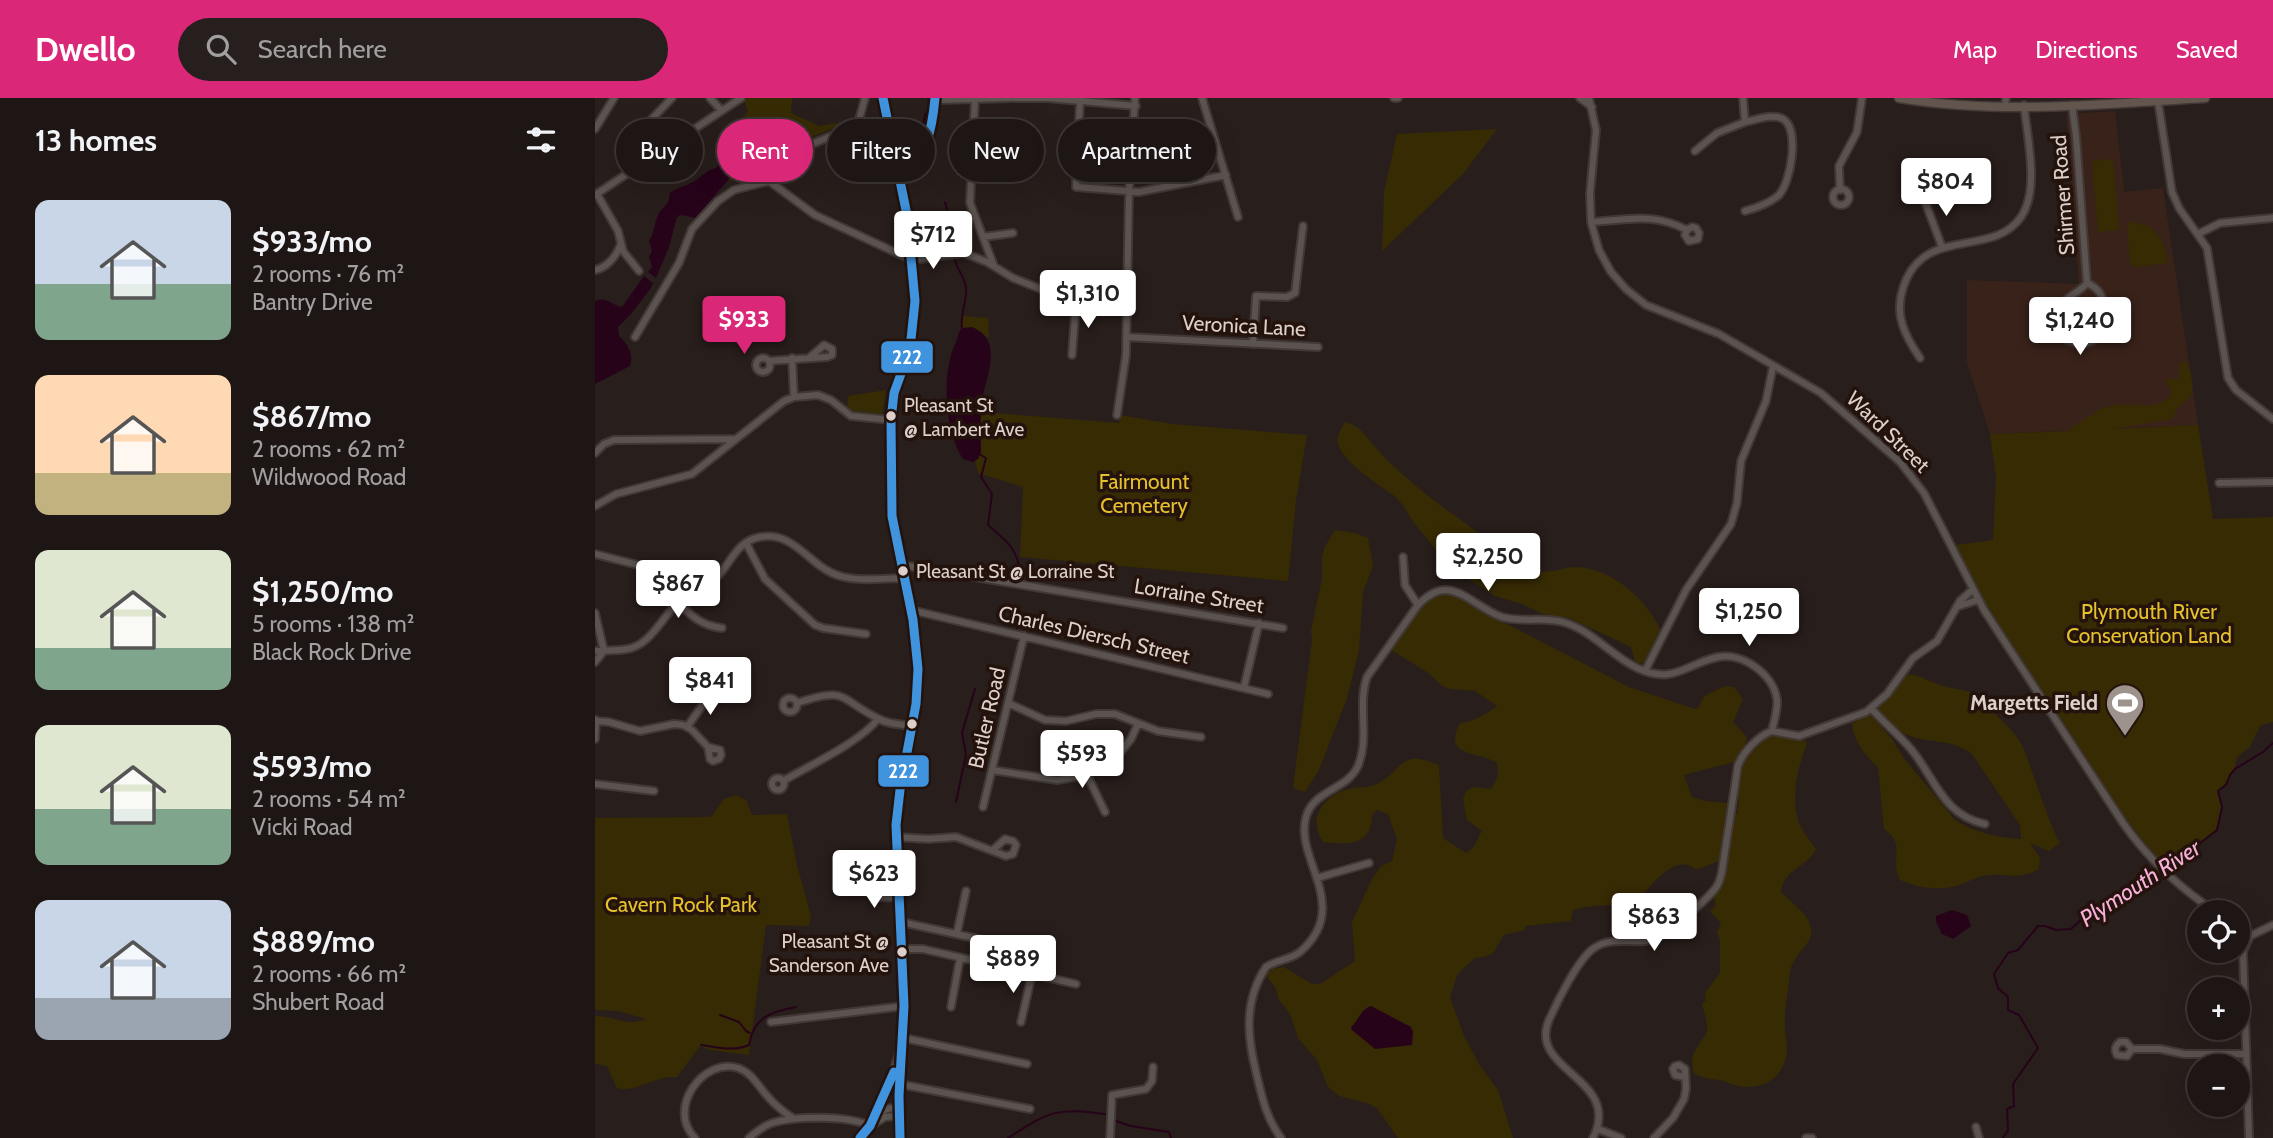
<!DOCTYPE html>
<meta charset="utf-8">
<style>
:root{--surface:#1e1614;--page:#261f1d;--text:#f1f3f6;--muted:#a19fa0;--line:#3c3534;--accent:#db2777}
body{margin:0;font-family:Cabin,sans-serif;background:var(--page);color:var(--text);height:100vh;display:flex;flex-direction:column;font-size:26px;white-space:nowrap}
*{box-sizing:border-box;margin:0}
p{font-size:23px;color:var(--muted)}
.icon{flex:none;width:38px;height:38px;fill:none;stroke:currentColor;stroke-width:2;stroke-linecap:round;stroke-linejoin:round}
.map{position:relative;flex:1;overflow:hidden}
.side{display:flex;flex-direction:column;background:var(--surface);width:595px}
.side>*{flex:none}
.banner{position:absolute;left:21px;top:21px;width:665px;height:63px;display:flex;gap:14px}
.tools{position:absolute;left:1592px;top:802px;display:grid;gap:14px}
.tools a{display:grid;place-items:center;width:63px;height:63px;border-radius:50%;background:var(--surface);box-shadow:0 7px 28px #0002,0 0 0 2px var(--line);font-size:35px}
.price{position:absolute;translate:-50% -60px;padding:0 16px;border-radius:7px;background:#fff;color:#222;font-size:23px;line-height:46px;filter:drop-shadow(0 2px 4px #0008)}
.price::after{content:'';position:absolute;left:50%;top:42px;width:21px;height:16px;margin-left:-10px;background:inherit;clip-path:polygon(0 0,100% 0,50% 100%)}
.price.active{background:var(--accent);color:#fff}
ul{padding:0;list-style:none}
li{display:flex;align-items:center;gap:21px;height:175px;padding:0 35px}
li span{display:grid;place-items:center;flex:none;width:196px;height:140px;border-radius:14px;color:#555}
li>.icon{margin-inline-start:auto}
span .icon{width:84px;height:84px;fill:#fffc;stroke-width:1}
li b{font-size:30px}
h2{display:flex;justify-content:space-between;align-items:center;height:84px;padding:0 35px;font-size:30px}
.pill{padding:0 24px;border-radius:32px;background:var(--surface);box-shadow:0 7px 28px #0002,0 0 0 2px var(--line);font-size:24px;line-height:63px}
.pill.active{background:var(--accent);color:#fff}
header{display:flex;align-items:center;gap:42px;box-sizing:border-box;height:98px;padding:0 35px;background:var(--accent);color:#fff}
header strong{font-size:33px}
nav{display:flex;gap:38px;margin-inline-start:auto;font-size:24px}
.search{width:490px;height:63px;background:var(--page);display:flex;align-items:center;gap:18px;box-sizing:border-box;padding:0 24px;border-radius:38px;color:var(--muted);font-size:26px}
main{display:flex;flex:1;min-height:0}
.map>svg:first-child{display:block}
.built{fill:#39221a}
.green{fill:#372b04}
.water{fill:#27031a}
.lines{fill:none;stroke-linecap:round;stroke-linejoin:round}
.stream{stroke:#27031a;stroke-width:2}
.river{stroke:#27031a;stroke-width:8}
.minor-casing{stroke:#423936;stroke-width:10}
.major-casing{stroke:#423936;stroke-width:11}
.minor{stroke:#5b5350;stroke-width:6}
.major{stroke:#62554d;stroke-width:8}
.bus-1-casing{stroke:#24120c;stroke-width:14}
.bus-1{stroke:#4094de;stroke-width:9}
.bus-dot{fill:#ddd0cb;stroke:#24120c;stroke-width:2.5}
.labels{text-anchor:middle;stroke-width:7;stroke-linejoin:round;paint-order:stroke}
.bus-label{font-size:19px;fill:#ddd0cb;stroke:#24120c;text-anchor:start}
.street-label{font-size:21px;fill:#ddd0cb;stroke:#24120c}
.park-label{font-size:21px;fill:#e5c12c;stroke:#24120c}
.poi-label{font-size:21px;font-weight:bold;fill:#ddd0cb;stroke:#24120c;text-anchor:end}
.water-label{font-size:23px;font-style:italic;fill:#f7b1d8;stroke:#24120c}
.line-badge{stroke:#24120c;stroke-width:2.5}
.badge-label{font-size:19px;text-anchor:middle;font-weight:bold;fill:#fff}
</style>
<header>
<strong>Dwello</strong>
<div class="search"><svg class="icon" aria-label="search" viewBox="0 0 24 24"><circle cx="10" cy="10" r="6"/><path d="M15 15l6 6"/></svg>Search here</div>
<nav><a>Map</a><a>Directions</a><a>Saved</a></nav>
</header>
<main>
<section class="side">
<h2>13 homes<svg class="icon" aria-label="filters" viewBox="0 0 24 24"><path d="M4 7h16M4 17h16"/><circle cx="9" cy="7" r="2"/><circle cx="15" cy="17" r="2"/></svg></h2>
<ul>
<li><span style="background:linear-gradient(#c9d6e8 60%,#7fa58c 0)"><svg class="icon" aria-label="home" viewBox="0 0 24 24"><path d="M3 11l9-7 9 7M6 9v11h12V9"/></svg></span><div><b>$933/mo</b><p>2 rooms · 76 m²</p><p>Bantry Drive</p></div></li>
<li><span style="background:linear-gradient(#ffd9b3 70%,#c2b280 0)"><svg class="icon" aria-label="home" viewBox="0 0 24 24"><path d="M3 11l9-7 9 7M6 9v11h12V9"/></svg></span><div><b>$867/mo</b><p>2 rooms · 62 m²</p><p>Wildwood Road</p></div></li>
<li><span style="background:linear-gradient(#dfe7d0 70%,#7fa58c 0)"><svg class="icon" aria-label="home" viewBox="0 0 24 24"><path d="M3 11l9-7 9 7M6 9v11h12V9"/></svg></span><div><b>$1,250/mo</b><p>5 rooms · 138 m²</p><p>Black Rock Drive</p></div></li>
<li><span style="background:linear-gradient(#dfe7d0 60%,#7fa58c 0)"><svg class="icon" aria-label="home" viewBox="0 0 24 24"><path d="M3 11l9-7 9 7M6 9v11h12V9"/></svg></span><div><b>$593/mo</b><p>2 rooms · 54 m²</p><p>Vicki Road</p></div></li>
<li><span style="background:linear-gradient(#c9d6e8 70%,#9aa5b1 0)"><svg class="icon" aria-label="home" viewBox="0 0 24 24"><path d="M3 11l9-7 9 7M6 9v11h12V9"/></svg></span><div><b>$889/mo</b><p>2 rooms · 66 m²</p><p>Shubert Road</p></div></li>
</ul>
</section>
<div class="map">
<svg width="1678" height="1040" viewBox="0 0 1678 1040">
<rect width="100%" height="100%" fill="#281e1b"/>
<path class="built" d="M1520 13 1529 94 1568 90 1603 327 1395 336 1372 265V182L1484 186 1471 16Z
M300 38H311L324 44 318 57 308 67Z"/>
<path class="green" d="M153 0H197L196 15 224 28 242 25V29L216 39 193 62 168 80 154 83 133 82 141 73 144 65 148 64 155 53 139 38 153 12 149 3Z
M902 31 868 76 787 153 789 94 802 36Z
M1518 61 1524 132 1503 134 1497 63Z
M1532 124C1560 124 1569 141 1573 165L1540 169 1535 166Z
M367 218 393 220 394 239H391L380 230H366Z
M1590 263C1596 270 1601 292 1594 300 1589 307 1591 301 1585 307 1582 310 1580 317 1577 321L1518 331 1603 327 1618 421 1678 419V624L1666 627 1654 650 1642 659C1640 673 1633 683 1623 693L1627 709 1622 732 1610 742 1600 749 1590 751 1569 766 1547 742 1530 719 1382 492 1361 447 1398 442 1401 379 1395 336 1475 333C1478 326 1480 327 1487 323 1496 318 1502 311 1512 309 1533 302 1560 316 1576 297V292L1570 281H1584L1585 265Z
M291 292 287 316 252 312 253 298Z
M386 314 524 325 525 317 577 326 712 337 701 403 693 483 425 459 428 389 383 375 380 363C389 354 385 327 386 314Z
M750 324C766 328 772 340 782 351 791 362 802 371 813 381 835 401 861 418 885 436 895 443 903 454 913 461 926 470 942 476 958 473 965 472 972 469 979 469 1015 469 1050 499 1065 531L1064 540 1049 564 1046 566 1040 563 1036 549 974 520 948 516 927 506 900 498 864 475 852 472C845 453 832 442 821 427 813 418 808 404 798 397 783 386 746 363 743 345 741 337 747 330 750 324Z
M740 432 760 435 773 440 778 468 768 494 764 553 752 600 724 672 710 694 698 690 700 674 717 542 716 532 727 481V460L729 450Z
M850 495 864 498 908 524 1034 589 1100 611 1104 609 1109 598 1130 588 1139 589 1148 601 1138 624 1152 639 1151 645 1139 664 1089 677 1097 699 1111 703 1132 705 1124 763 1101 772C1079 752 1053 793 1039 807 1018 807 999 806 978 812L976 823 930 828V832L909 837 899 854 893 858 880 860 869 870 862 877 855 900 869 938 885 968 903 992 918 1040H803L782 1010 772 1005 744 998 733 989 722 962 703 940 695 916 684 902 681 891 671 877 678 871 689 869 717 886H725L760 863 757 824 777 781 786 768 797 763 802 741 793 716 782 712 777 717C777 748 753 747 728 744 711 719 730 695 758 690 765 689 773 690 779 687 811 674 801 649 844 667L848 740 871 755C882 749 881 742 887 733L872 722 868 701 872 692 881 689 896 691 903 678 902 665C885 653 846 660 865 625 875 625 894 615 902 608L880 593 855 591 847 588 832 574 796 552C810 532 824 502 850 495Z
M1311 576C1326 576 1335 585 1349 588 1362 592 1375 592 1387 598 1395 616 1415 626 1425 644 1432 655 1434 667 1439 679 1447 702 1454 724 1465 745L1454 753 1435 745 1445 760 1444 771C1422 783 1417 775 1396 777 1387 777 1378 781 1370 785 1347 794 1327 791 1305 782 1294 762 1312 746 1289 731L1283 669C1269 657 1259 643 1257 626L1272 617H1276L1297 641 1308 659 1360 722C1378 734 1405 740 1426 741L1425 727 1377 656C1351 635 1319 652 1290 622 1285 617 1283 615 1283 608L1295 597Z
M1176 636 1200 642H1209L1212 645C1203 669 1196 696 1203 722 1206 732 1215 742 1221 751 1213 769 1188 771 1186 794 1198 807 1226 823 1213 844 1206 854 1198 861 1195 873 1194 891 1189 910 1190 928 1190 939 1194 949 1191 960 1185 986 1156 995 1134 985 1122 979 1109 984 1098 974L1097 959C1112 928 1117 944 1107 906L1111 902 1110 895 1125 875V842L1122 835 1126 825 1115 813 1121 807 1118 797 1128 782 1138 717 1142 716 1144 701 1139 700C1144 673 1149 650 1176 636Z
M141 697 151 702 157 717 192 716 202 767 216 818 214 828 171 827 154 957 115 952 105 948 82 979C57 978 42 995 22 990L12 968 0 966V918C18 918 33 929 51 921L23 913 0 912V720L116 719 129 701Z"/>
<path class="water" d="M144 44 155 53 156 58 144 65 141 73 100 120 87 117 82 119 74 149 61 180 53 174 57 169 54 159 57 153 54 143C60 134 59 124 64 115 71 105 73 109 75 95 84 88 93 88 101 82 108 77 112 72 121 70L124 65 121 60 123 57H131L138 47Z
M49 178 58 185 56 190 36 216 23 229 24 238C33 246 39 257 35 268L0 286V203C12 198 16 207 27 209Z
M377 229C412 243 388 283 386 309 385 325 386 339 386 354L383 361 378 364 368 361C349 333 346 274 361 244 364 238 362 235 367 230Z
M1357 812 1372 817 1376 828 1358 841 1347 836 1341 824V818Z
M776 908 816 929 818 934 817 947 780 951 757 932 756 929C764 922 765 912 776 908Z"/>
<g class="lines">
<path class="stream" d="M237 44 246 47C262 66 268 81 297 75
M143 45 172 20 204 37
M312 69 316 67
M350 104 354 118 350 132 359 152
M359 158C360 170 370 178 371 190 372 204 365 216 367 229
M384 356 391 360 386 379 397 396 393 427C414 445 422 450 426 478
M421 512 422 530
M361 704 371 656 367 635 380 591
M125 917 144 924 151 933 155 935
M106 947C121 949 140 954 154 947 159 919 175 914 201 909
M518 1022 536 1028 574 1034 576 1040
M413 1040C453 1014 461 1009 510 1016
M1408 1040 1413 1032 1412 1011 1419 1008 1418 986 1443 950 1424 917 1413 912V899L1403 890 1399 876 1413 855 1423 852 1443 828H1450L1461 832 1476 831 1500 809 1516 805 1521 796 1529 791 1550 782 1582 756 1600 749 1622 732 1627 709 1623 693 1631 687 1635 677 1640 671 1668 654 1678 645"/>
<path class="river" d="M315 65C327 52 329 35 333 18"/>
<g class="minor-casing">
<path id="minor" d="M115 0 126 12
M270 0 264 22 275 38 286 48
M420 0H453L541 8
M607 0 643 119
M799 0H803
M985 0 997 9
M994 0 1001 32 995 95 996 124 1004 152 1016 174 1031 191 1051 207 1124 236 1226 295 1305 364 1329 395 1389 512 1528 725C1554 762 1583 789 1621 814
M1148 0 1150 24C1161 22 1177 15 1188 21 1205 31 1196 84 1184 97 1175 105 1161 110 1150 113
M380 1 375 105 399 168
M340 2 416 0
M485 3 481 89 544 94 631 77
M1563 3 1577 94 1584 110 1612 150 1633 280 1641 292 1678 321
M1410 7 1411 0
M1477 7 1481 38 1492 185C1485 194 1473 198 1467 206 1437 244 1516 270 1510 210 1508 197 1503 190 1492 185
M0 31 19 0
M73 49 54 24 77 0
M1100 53 1122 35 1150 24
M174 83 220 117 317 162 369 155 392 164 418 180 481 205 499 209 531 210
M1238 99a8 8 0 1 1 16 0a8 8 0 1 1-16 0Z
M1245 92 1244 68 1262 34 1267 0
M2 96 23 133 28 153 44 173
M0 97 146 0
M1329 101 1347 149
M996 124C1033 122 1058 114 1092 132L1090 137 1094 143 1103 141 1104 135 1101 130 1097 129 1092 132
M1603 136 1625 125 1678 120
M388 139 418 135
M0 172C11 170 21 159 25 148
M40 239 84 165 97 131 123 103 139 92 174 83 217 46 256 30 264 22
M531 239 723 249
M658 246 661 198 692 199 700 195 708 128
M477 257 481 205
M161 267a7 7 0 1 1 14 0a7 7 0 1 1-14 0Z
M197 260 199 299
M1325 260C1310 238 1299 217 1308 190 1328 126 1397 161 1426 119 1445 92 1432 39 1429 7
M174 263 232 259 237 257V251L229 247 214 260
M522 317 531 257 534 94 540 0
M0 355 9 346 19 342 141 341
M1624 385 1678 384
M0 408 21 396 97 376 189 303 199 299 223 297 236 302 256 318 296 322
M151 445 170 481 220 527 228 530 271 536
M0 456 59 471 82 473 106 489
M808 459 810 487 823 507
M307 467 688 530
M83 504C96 518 107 528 127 530
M1364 508 1383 502
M316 512 673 596
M0 515 9 553 0 564
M0 553C11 552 22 553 32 551 56 548 69 515 87 501 98 492 112 488 123 478 137 463 142 443 165 439 201 433 215 470 245 478 265 484 290 480 310 480
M1050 573 1091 492 1136 426 1142 405 1146 363 1171 303 1178 268
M649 589 664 525
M188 607a7 7 0 1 1 14 0a7 7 0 1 1-14 0Z
M202 605C253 588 242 600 284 621 295 627 306 626 317 628
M413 605 450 622 471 623 501 616H520L563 633 606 639
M1276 610C1288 624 1303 636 1315 650 1340 679 1347 717 1390 726
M0 623 14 624 45 633 79 626 88 627 97 632 113 649 115 661 118 663 124 661 126 657 125 652 113 649
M92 629 114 598 125 592
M1177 633 1204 638 1271 614 1292 596 1318 560 1342 543 1365 503 1377 492
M0 641 1 622
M397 672 462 682 492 677 519 662 536 641 543 626
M492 677 510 714
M177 686a6 6 0 1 1 12 0a6 6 0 1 1-12 0Z
M188 683C215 667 264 645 283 621
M0 686 59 693
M388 709 429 538
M301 739 333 741 361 739 411 758 418 756 421 747 418 743 410 741 398 752
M722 780 774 765
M268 789C278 801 290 800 305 799
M306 824 439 853
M1643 829 1655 838
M362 835 371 793
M306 851H328L481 886
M356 909 365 860
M176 924 309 908
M426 924 437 876
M307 945 309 940 432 966
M1537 951 1531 944H1525C1520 948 1519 951 1522 957L1532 958 1537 951H1565L1589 956H1651
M304 986 435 1011
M280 1017 292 1011 304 1009
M277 1027 290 1019 304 1018
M1381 1029 1384 1040
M1003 1031 1026 1040
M100 1040C71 1011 108 959 143 970 158 975 164 990 174 1000 181 1008 190 1015 199 1021
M154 1040C161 1034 168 1028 177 1025 200 1018 253 1017 275 1028
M265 1040C285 1017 295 984 304 956
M515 1040 517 997 551 991 557 983 558 969
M686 1040C671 1020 667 999 661 974 652 938 649 902 671 869 681 862 695 862 705 854 758 808 699 762 711 719 718 692 752 692 763 668 775 639 762 608 772 579L823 507C856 472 875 508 907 519 928 525 950 518 971 525 998 534 1017 558 1042 570 1079 587 1090 566 1123 559 1148 554 1179 577 1182 602 1183 612 1179 622 1177 633
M998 1040C1028 980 932 973 954 922 962 904 983 861 999 850 1017 838 1037 846 1056 842 1070 839 1114 800 1122 788 1125 783 1126 778 1127 773L1143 667C1149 653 1163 638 1177 633
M1059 1040 1078 1020 1089 1001 1091 991 1090 971 1084 967 1080 968 1078 971 1080 977 1090 979
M1211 1040H1217
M1654 1040 1648 853 1655 838 1678 827"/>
</g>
<g class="major-casing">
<path id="major" d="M288 0 312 117 320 203 315 251 299 295 296 322 297 418 318 522 323 571 321 606 305 692 301 727 309 908 304 998 305 1040
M1304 0C1404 17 1510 6 1610 0
M305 82C333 62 337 32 340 0"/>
</g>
<use href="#minor" class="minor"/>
<use href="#major" class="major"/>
<g class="bus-1-casing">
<path id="bus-1" d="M288 0 312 117 320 203 315 251 299 295 296 322 297 418 318 522 323 571 321 606 305 692 301 727 309 908 304 998 305 1040
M305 82C331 60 337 33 340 0
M265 1040 275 1028 299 974"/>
</g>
<use href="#bus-1" class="bus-1"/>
</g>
<defs>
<g id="stadium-pin" transform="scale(2.0125)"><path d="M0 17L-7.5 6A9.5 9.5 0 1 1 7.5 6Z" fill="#9e928d" stroke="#24120c"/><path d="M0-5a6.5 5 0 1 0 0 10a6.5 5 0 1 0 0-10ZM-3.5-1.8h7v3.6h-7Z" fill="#fff"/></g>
</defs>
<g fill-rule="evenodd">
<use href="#stadium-pin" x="1530" y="605"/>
</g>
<g class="bus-dot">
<circle cx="296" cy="318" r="6"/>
<circle cx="308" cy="473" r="6"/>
<circle cx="317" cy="626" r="6"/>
<circle cx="307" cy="854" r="6"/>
</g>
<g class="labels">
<g class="bus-label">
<text x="309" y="314">Pleasant St<tspan x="309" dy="24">@ Lambert Ave</tspan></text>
<text x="321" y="480">Pleasant St @ Lorraine St</text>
<text x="294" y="850" text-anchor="end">Pleasant St @<tspan x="294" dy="24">Sanderson Ave</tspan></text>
</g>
<g class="street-label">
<text transform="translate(1468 97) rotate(-94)" y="7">Shirmer Road</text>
<text transform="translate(649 228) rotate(3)" y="7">Veronica Lane</text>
<text transform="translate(1293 334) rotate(44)" y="7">Ward Street</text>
<text transform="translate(604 498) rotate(9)" y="7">Lorraine Street</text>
<text transform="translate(499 537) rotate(13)" y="7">Charles Diersch Street</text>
<text transform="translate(392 620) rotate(-77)" y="7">Butler Road</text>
</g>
<g class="park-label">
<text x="549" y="391">Fairmount<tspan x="549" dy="24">Cemetery</tspan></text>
<text x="1554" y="521">Plymouth River<tspan x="1554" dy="24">Conservation Land</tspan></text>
<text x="86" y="814">Cavern Rock Park</text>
</g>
<g class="poi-label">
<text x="1503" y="612">Margetts Field</text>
</g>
<g class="water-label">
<text transform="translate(1545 785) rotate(-33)" y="8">Plymouth River</text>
</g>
</g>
<g class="line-badge">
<rect x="285" y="242" width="54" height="34" rx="7" fill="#4094de"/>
<rect x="282" y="656" width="53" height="34" rx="7" fill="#4094de"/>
</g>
<g class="badge-label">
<text x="312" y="266">222</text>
<text x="308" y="680">222</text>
</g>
</svg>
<div class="tools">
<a><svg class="icon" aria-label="locate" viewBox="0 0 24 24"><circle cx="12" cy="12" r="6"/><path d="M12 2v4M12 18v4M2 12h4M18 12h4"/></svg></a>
<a>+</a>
<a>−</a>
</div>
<b class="price" style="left:1351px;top:120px">$804</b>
<b class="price" style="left:338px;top:173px">$712</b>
<b class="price" style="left:493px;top:232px">$1,310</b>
<b class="price active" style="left:149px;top:258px">$933</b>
<b class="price" style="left:1485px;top:259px">$1,240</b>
<b class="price" style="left:893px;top:495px">$2,250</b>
<b class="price" style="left:83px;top:522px">$867</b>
<b class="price" style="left:1154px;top:550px">$1,250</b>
<b class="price" style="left:115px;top:619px">$841</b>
<b class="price" style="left:487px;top:692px">$593</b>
<b class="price" style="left:279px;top:812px">$623</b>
<b class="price" style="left:1059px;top:855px">$863</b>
<b class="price" style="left:418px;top:897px">$889</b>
<div class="banner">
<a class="pill">Buy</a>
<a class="pill active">Rent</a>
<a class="pill">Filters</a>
<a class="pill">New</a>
<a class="pill">Apartment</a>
</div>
</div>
</main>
